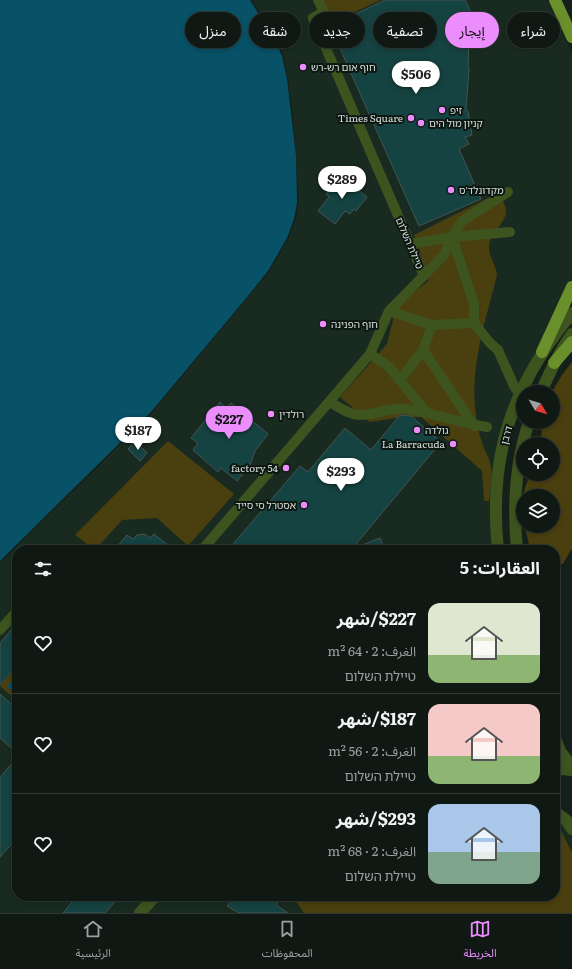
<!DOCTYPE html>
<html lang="ar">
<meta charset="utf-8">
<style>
:root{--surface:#101814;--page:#1e2522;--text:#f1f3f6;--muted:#9ca0a0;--line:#303734;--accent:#eb8dfc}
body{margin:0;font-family:Literata,"Noto Sans Arabic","Noto Sans Hebrew",serif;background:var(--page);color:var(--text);direction:rtl;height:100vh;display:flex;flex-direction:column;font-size:15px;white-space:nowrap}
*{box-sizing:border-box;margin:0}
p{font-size:13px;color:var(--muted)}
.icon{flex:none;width:22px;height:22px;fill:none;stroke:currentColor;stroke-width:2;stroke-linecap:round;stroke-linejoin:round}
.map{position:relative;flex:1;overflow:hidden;direction:ltr}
.drawer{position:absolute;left:12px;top:545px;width:548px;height:356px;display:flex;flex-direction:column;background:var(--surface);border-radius:16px;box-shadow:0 2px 6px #0003,0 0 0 1px var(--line);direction:rtl}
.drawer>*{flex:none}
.guide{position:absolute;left:12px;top:12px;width:548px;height:36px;direction:rtl;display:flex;gap:8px}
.needle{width:26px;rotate:128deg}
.controls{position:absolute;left:516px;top:385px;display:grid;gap:8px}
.controls a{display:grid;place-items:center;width:44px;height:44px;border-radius:50%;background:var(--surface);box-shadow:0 2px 6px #0003,0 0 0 1px var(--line);font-size:20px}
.price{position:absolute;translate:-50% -34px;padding:0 9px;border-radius:14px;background:#fff;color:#222;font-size:13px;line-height:26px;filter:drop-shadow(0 1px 2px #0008)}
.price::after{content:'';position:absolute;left:50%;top:24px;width:12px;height:9px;margin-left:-6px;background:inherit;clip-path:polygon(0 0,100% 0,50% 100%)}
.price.active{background:var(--accent);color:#111}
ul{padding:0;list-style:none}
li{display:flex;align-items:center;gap:12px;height:100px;padding:0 20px}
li+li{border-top:1px solid var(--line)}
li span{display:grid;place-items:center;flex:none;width:112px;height:80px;border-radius:12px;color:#555}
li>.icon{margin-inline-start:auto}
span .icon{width:48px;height:48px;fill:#fffc;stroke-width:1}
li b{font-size:17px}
h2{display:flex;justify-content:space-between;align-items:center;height:48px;padding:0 20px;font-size:17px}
.pill{padding:0 14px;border-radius:18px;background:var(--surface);box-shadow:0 2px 6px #0003,0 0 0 1px var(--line);font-size:14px;line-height:36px}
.pill.active{background:var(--accent);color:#111}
.dock{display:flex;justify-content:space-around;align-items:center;height:56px;border-top:1px solid var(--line);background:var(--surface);font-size:11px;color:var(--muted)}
.dock a{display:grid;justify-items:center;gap:2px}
.dock .active{color:var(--accent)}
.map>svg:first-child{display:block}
.built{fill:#192b21}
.green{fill:#4a3f0f}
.water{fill:#085268}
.building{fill:#154341;stroke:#445352}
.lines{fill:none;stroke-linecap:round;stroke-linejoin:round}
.pedestrian{stroke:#3e541f;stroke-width:10}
.minor{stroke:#3e541f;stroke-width:12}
.tertiary{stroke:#3e541f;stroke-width:12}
.trunk{stroke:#6a902b;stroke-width:12}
.poi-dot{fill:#eb8dfc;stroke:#0d1712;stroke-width:1.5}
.labels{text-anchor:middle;stroke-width:4;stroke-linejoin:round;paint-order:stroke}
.poi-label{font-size:10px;fill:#d9e0dc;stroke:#0d1712;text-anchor:start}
.street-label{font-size:10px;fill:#d9e0dc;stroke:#0d1712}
</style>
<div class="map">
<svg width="572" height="913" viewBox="0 0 572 913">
<rect width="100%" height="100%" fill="#16201b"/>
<path class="built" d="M252 0H547L572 53V278L558 311 540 343 513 400 493 550H17V896H555V819L564 825 572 838V913H0V563L152 413 269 272 288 239 296 219 299 203 294 124 288 79 283 55 276 39Z"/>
<path class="green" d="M321 0H381L331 23Z
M498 193C500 197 504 202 505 206 511 220 491 230 489 245 488 256 496 264 497 275 487 315 471 364 475 406 476 420 479 435 484 448 487 455 490 460 491 468 493 478 490 490 489 501H484L482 471 421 417 396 418 370 422 340 397 387 344 396 308 429 280 414 235Z
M572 362V548L563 564 555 563V550H530L525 526H553V496H523V510V494L530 474H553V444H541L542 422H553L552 392 562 375Z
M168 441 234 494 188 546 157 518 122 520 95 550 75 535Z
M17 667V701L0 686Z
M555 826 561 830 572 853V913H304L292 896H555Z"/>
<path class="water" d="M0 0H250L275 40 282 56 287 79 296 156 297 203 294 219 287 238 268 271 243 302 151 412 0 561Z
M17 672V694L7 687 14 678Z"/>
<path class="building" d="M385 0H465L471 12 460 17 469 39 468 67 469 68 466 110 468 111 472 135 465 137 469 144 459 149 481 199 419 226 330 26Z
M340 176 367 197 356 211 354 209 350 214 345 211 335 224 318 211 329 197 326 194Z
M220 402 226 408 231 403 268 434 255 451 250 465 237 481 221 468 218 472 193 450 198 443 191 438Z
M400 415 411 416 441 442 351 550H228L300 466 308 472 345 428 371 450Z
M135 441 147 453 140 461 128 449Z
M145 534 150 538 154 534 174 550H114L127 535 133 539 137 535Z
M380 538 385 550H352V549Z
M17 623V666L0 685V643Z
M0 694 17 709V753L0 738Z
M17 758V838L0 857V777Z
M77 896H120L105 913H63Z
M236 896H282L276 905 288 913H239L227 906Z"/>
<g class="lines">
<path class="pedestrian" d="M318 0 324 12 313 18 424 276
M452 237 474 304V323
M410 244 452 237 510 232
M389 311 432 325 474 323 490 343 498 350 514 386 519 393
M432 325 423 350 474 426
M370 354 388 366 427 413
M400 380 423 350
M329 402C338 406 349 415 360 415 375 415 391 407 406 409 433 413 459 423 487 427
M202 550 370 354 389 311 444 255 452 237 462 221 508 192
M0 630 17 611"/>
<path class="minor" d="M140 913 155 896"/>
<path class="tertiary" d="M541 392C550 372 559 352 572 334
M498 550C488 456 512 385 572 313
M517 550C513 507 515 463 529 422
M555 738 560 751 572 767
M555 771 563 769 572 770
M558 814 566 820 572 829"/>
<path class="trunk" d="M555 0 572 37
M542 352 572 287
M554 363 572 342"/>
</g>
<g class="poi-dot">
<circle cx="303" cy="67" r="4"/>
<circle cx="442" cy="110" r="4"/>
<circle cx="411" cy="118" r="4"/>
<circle cx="421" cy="123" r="4"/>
<circle cx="451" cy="190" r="4"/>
<circle cx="323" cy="324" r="4"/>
<circle cx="271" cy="414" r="4"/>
<circle cx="417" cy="430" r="4"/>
<circle cx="453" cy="444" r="4"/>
<circle cx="286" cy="468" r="4"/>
<circle cx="304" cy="505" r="4"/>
</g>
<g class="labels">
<g class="poi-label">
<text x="311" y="71">חוף אום רש-רש</text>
<text x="450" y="114">זיפ</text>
<text x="403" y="122" text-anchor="end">Times Square</text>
<text x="429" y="127">קניון מול הים</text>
<text x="459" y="194">מקדונלד'ס</text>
<text x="331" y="328">חוף הפנינה</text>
<text x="279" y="418">רולדין</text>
<text x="425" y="434">גולדה</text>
<text x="445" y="448" text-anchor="end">La Barracuda</text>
<text x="278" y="472" text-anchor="end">factory 54</text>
<text x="296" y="509" text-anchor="end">אסטרל סי סייד</text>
</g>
<g class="street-label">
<text transform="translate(410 243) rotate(67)" y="4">טיילת השלום</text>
<text transform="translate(506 435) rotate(-75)" y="4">דרבן</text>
</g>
</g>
</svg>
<div class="controls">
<a><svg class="needle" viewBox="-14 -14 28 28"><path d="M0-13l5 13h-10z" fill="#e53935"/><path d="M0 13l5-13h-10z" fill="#9ca0a0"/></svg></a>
<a><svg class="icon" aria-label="locate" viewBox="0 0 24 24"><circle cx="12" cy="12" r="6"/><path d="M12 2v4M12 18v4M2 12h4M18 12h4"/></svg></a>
<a><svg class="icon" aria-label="layers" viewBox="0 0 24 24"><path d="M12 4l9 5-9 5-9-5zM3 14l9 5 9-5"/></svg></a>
</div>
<b class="price" style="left:416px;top:95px">$506</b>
<b class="price" style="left:342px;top:200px">$289</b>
<b class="price active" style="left:229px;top:440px">$227</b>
<b class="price" style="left:138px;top:451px">$187</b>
<b class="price" style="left:341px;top:492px">$293</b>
<div class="guide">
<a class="pill">شراء</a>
<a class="pill active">إيجار</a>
<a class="pill">تصفية</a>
<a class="pill">جديد</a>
<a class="pill">شقة</a>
<a class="pill">منزل</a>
</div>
<section class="drawer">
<h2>العقارات: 5<svg class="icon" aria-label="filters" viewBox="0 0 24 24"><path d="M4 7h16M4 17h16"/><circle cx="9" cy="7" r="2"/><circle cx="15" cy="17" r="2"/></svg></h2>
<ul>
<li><span style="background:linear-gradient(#dfe7d0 65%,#8fb573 0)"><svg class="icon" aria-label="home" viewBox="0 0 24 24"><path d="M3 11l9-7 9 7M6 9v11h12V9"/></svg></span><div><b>$227/شهر</b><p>الغرف: 2 · 64 m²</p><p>טיילת השלום</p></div><svg class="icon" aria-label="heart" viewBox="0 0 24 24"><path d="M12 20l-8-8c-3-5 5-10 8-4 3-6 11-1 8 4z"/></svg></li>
<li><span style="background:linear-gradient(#f6c9c9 65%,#8fb573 0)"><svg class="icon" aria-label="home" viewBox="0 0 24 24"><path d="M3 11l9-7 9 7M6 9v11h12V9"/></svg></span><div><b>$187/شهر</b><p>الغرف: 2 · 56 m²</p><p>טיילת השלום</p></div><svg class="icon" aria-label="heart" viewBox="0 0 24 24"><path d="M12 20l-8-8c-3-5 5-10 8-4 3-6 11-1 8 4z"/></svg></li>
<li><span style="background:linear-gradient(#a9c7e8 60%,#7fa58c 0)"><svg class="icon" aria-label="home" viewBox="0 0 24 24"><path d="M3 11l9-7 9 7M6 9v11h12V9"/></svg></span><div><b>$293/شهر</b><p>الغرف: 2 · 68 m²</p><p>טיילת השלום</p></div><svg class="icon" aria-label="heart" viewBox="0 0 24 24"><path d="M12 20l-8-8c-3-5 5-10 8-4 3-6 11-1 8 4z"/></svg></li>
</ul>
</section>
</div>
<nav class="dock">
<a class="active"><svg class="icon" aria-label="map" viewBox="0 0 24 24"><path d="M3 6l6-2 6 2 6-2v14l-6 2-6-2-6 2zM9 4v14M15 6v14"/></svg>الخريطة</a>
<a><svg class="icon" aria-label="saved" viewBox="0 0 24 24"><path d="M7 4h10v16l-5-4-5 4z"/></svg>المحفوظات</a>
<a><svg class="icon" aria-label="home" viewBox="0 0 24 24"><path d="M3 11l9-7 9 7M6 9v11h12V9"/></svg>الرئيسية</a>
</nav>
